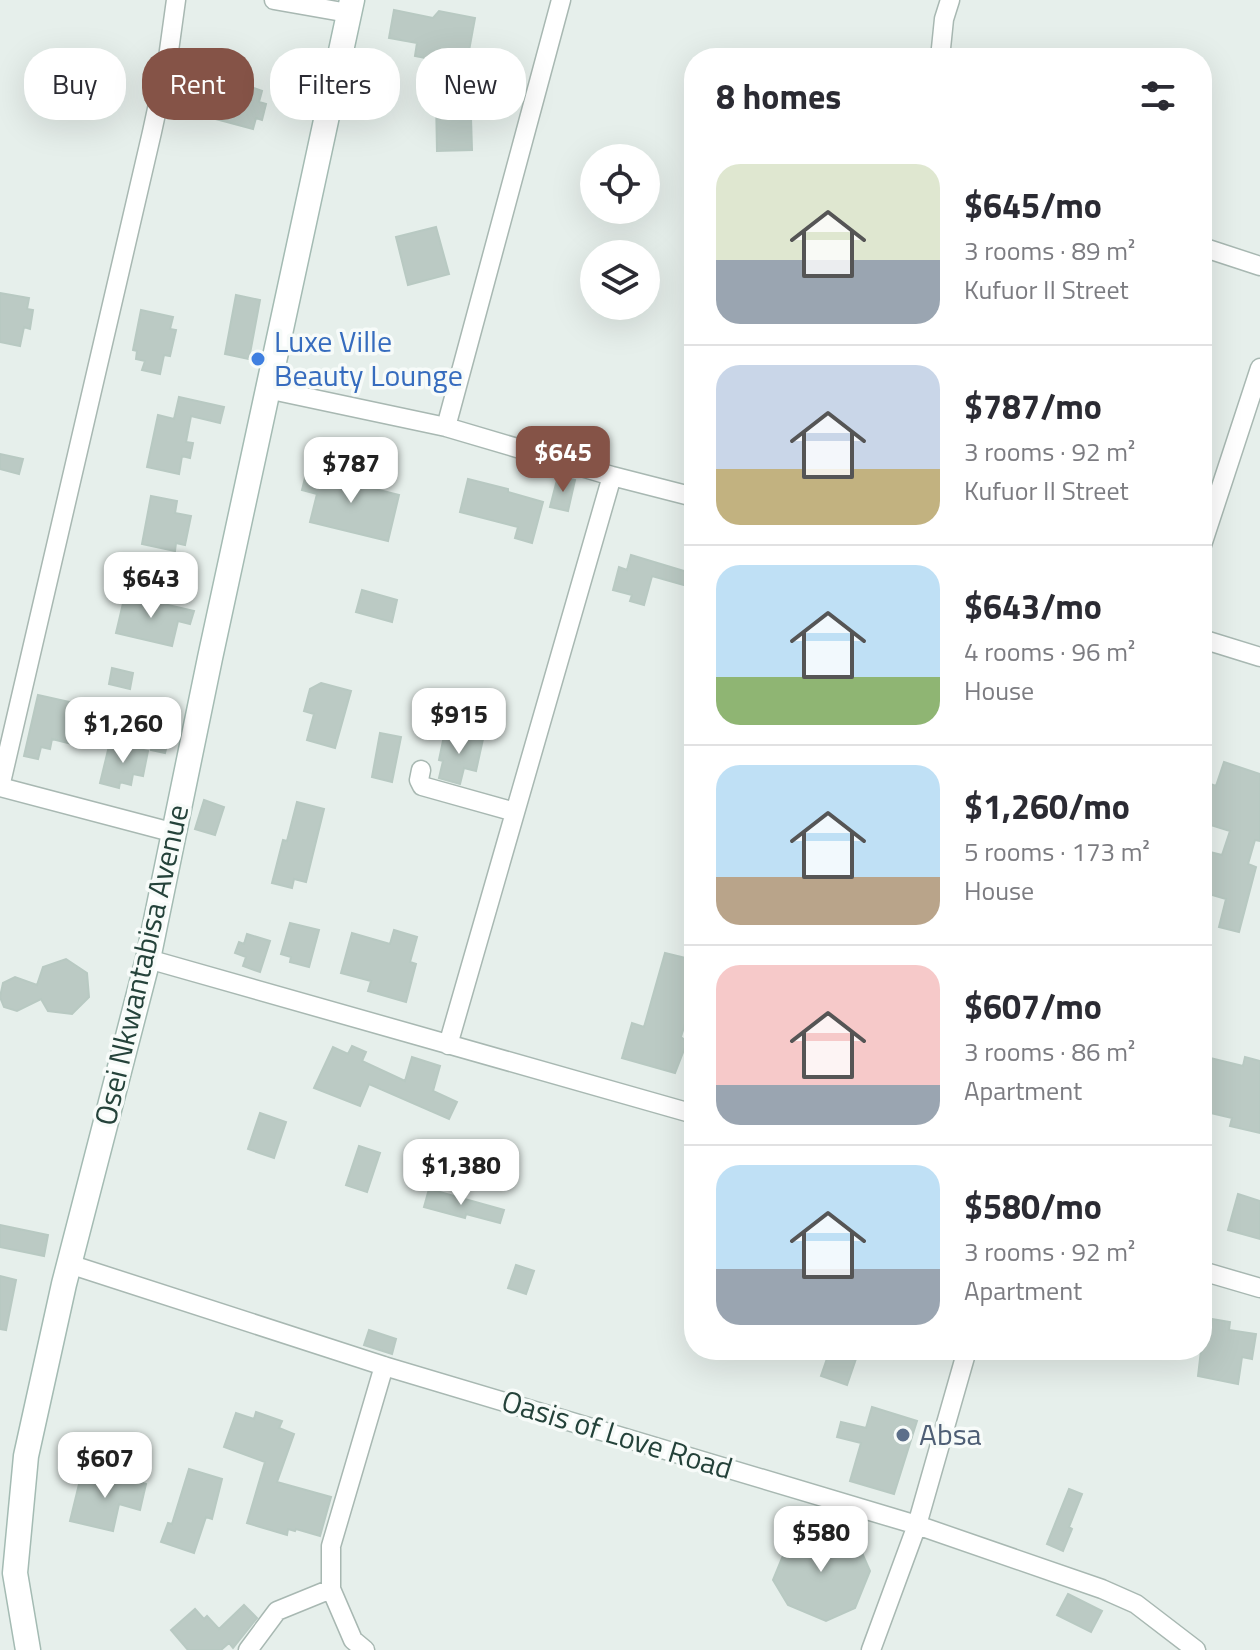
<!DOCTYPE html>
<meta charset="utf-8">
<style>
:root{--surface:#fff;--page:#f2f2f3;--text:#2b2b33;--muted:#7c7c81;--line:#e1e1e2;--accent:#855347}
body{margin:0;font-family:"Titillium Web",sans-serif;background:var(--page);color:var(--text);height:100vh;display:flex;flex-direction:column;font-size:30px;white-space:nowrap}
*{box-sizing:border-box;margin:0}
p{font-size:26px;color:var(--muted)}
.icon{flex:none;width:44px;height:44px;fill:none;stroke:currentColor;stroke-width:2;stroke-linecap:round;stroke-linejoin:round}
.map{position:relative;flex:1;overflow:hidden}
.side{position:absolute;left:684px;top:48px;width:528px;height:1312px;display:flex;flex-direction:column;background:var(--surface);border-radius:32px;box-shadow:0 8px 32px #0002}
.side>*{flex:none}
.guide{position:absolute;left:24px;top:48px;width:540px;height:72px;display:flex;gap:16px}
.controls{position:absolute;left:580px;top:144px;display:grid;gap:16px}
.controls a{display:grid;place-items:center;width:80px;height:80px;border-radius:50%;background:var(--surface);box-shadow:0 8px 32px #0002;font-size:40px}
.price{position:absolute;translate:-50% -68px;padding:0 18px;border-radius:16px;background:#fff;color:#222;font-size:26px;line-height:52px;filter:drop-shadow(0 2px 4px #0008)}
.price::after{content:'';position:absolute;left:50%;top:48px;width:24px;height:18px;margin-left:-12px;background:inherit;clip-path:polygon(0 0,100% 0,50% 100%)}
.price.on{background:var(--accent);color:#fff}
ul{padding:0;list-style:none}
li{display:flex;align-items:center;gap:24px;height:200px;padding:0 32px}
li+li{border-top:2px solid var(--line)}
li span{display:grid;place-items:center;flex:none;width:224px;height:160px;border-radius:24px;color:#555}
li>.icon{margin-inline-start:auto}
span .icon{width:96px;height:96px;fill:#fffc;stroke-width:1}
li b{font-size:34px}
h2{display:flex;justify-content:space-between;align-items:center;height:96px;padding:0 32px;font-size:34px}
.pill{padding:0 28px;border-radius:32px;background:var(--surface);box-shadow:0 8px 32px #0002;font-size:28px;line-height:72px}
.pill.on{background:var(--accent);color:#fff}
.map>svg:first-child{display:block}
.building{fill:#bbcac4;stroke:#b8c9c2;stroke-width:2}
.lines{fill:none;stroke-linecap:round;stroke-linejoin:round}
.street-casing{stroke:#a8b8b2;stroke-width:21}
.secondary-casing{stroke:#a4bbb3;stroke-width:27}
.street{stroke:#fff;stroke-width:18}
.secondary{stroke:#fff;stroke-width:24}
.shop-dot{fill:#3f7fe0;stroke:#f7fbf9;stroke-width:3}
.service-dot{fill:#5c6f8a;stroke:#f7fbf9;stroke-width:3}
.labels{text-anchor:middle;stroke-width:7;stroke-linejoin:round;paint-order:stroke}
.shop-label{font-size:30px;fill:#366cbe;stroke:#f7fbf9;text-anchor:start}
.street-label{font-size:30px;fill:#24423a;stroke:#f7fbf9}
.service-label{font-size:30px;fill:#4e5e75;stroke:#f7fbf9;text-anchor:start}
</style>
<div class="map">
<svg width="1260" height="1650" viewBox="0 0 1260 1650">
<rect width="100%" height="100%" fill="#e6efeb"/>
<path class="building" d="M394 10 433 18 439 11 475 18 468 56 458 54 456 64 415 56 417 43 389 38Z
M191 66 262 91 259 102 266 104 262 120 256 118 253 129 212 118 218 96 185 88Z
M436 99H451L467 107 464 119 471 118 472 150 437 151Z
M436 227 449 274 408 285 396 237Z
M0 293 29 298 27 309 33 310 30 329 24 327 20 346 0 342Z
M236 295 260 300 249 359 225 354Z
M141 310 173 317 170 329 176 330 170 356 164 355 160 374 142 370 145 361 136 359 137 351 133 350Z
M179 397 224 407 220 423 191 416 186 442 193 443 190 458 182 456 179 474 147 467 158 415 174 419Z
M0 454 23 459 19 474 0 469Z
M324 470 365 480 363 486 399 495 388 541 310 522 317 494 302 490 306 474 322 478Z
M558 476 575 480 568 511 550 507Z
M468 479 508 489V492L543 502 532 543 515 538 518 527 460 512Z
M151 496 177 501 175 513 191 516 185 545 176 543 175 551 142 544Z
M631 555 694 574V588L652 576 644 605 630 601 632 595 613 590 619 567 627 570Z
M362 590 397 600 392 622 356 612Z
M125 595 194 611 190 624 178 621 172 646 116 633Z
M112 668 133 673 130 689 109 684Z
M321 683 351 691 335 748 307 740 314 714 304 711 310 689Z
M38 695 74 703 72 712 82 715 76 745 52 739 50 749 41 747 38 759 24 756Z
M158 720 172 723 165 753 151 750Z
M445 731 483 739 476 771 464 768 460 784 439 778 443 761 439 760Z
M380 733 401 737 392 782 372 777Z
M110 742 148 751 143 776 133 774 131 785 120 782 119 788 100 783Z
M1224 762 1260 774V841L1255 840 1248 864 1256 867 1239 932 1219 927 1226 899 1202 892V850L1222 855 1230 831 1204 823 1202 820V781L1216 786Z
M204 800 224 807 215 835 195 829Z
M297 802 324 809 306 882 294 879 292 888 272 883 283 840 287 841Z
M290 923 319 930 309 967 290 962 291 957 281 954Z
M394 930 417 937 410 962 416 964 406 1002 368 991 371 981 341 973 352 933 390 944Z
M247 934 270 941 260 972 243 966 246 957 235 953 239 942 244 944Z
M665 953 694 960V994L681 1037 687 1042 675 1073 622 1058 632 1023 644 1027Z
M66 959 87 973 89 997 72 1014 48 1011 41 999 17 1011 4 1007 0 997 3 983 15 977 37 985 43 967Z
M352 1046 366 1052 362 1061 405 1081 412 1057 440 1066 433 1091 457 1102 449 1119 369 1084 360 1106 314 1088 333 1047 348 1054Z
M1202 1056 1243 1066 1245 1057 1260 1061V1133L1230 1126 1232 1118 1202 1111Z
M260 1113 286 1122 274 1158 248 1149Z
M359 1146 380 1153 367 1192 346 1185Z
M429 1189 504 1210 500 1223 466 1214 465 1218 424 1207Z
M1238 1194 1260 1201V1239L1228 1230Z
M0 1225 48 1235 44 1256 0 1247Z
M516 1265 534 1271 526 1294 508 1288Z
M0 1276 16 1280 6 1330 0 1329Z
M1212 1319 1230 1322 1229 1330 1256 1334 1252 1359 1242 1357 1238 1384 1198 1376 1204 1325 1211 1326Z
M369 1330 396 1339 392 1354 364 1345Z
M830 1350H859L847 1385 821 1376Z
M872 1407 917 1421 894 1494 850 1481 861 1443 837 1437 841 1422 866 1428Z
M256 1412 282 1421 279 1428 294 1434 277 1482 331 1497 320 1536 296 1529 295 1531 288 1529 287 1535 247 1523 265 1462 224 1447 236 1413 254 1419Z
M189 1469 222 1479 212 1519 206 1517 194 1553 161 1542 168 1523 172 1524Z
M99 1471 146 1484 140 1510 119 1504 113 1531 70 1521 81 1476 97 1480Z
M1069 1489 1082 1494 1069 1527 1072 1529 1063 1551 1047 1544Z
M808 1525 859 1546 870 1571 855 1608 826 1621 788 1605 773 1580 792 1534Z
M1068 1594 1102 1611 1091 1632 1057 1615Z
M244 1605 257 1618 233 1648 229 1643 221 1650H188L171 1630 195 1609 204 1619 207 1616 219 1629Z"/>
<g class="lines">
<g class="street-casing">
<path id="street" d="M274 0 348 13
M940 58 944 19 950 0
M1202 247 1260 266
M267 389 446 427 612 476 694 497
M446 427 561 0
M1202 545 1260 368
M1202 639 1260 657
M421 770 419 780 422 786 515 812
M0 787 152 132 168 58 176 0
M0 787 175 833
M148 959 694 1114
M448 1045 612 476
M69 1264 384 1366 917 1525 1102 1589 1136 1604 1196 1650
M1202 1271 1260 1288
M248 1650 277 1611 331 1589
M365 1650 353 1640 331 1589V1546L384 1366
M871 1650 917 1525 967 1350"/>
</g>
<g class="secondary-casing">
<path id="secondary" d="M28 1650 15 1573 26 1456 64 1284 148 959 210 658 352 0"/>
</g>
<use href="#street" class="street"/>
<use href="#secondary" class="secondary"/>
</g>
<circle class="shop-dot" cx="258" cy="359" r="8"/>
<circle class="service-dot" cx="903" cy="1435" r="8"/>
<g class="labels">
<g class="shop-label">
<text x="274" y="352">Luxe Ville<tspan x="274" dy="34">Beauty Lounge</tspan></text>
</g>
<g class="street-label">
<text transform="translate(142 965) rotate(-77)" y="10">Osei Nkwantabisa Avenue</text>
<text transform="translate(617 1435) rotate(17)" y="10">Oasis of Love Road</text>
</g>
<g class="service-label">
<text x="919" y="1445">Absa</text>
</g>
</g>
</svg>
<div class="controls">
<a><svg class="icon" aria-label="locate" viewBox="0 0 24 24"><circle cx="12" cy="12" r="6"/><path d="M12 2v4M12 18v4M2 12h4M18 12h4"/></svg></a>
<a><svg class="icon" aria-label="layers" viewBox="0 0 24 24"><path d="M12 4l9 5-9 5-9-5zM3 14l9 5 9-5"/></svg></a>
</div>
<b class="price on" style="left:563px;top:494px">$645</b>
<b class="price" style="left:351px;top:505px">$787</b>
<b class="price" style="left:151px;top:620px">$643</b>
<b class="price" style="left:459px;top:756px">$915</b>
<b class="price" style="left:123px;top:765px">$1,260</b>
<b class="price" style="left:461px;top:1207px">$1,380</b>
<b class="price" style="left:105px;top:1500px">$607</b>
<b class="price" style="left:821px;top:1574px">$580</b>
<div class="guide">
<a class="pill">Buy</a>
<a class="pill on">Rent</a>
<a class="pill">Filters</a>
<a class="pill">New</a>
</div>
<section class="side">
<h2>8 homes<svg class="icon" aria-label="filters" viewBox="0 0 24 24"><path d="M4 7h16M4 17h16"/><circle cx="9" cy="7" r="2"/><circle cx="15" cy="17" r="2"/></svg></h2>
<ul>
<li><span style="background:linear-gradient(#dfe7d0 60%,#9aa5b1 0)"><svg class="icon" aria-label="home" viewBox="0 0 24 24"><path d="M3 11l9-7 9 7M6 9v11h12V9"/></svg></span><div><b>$645/mo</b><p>3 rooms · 89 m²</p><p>Kufuor II Street</p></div></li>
<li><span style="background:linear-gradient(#c9d6e8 65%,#c2b280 0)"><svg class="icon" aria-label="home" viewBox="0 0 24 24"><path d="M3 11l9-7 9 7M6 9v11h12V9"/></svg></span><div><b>$787/mo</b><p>3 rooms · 92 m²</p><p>Kufuor II Street</p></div></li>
<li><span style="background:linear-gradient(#bfe0f5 70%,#8fb573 0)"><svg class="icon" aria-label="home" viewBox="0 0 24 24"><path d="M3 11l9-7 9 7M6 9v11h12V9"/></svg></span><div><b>$643/mo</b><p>4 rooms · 96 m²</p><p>House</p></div></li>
<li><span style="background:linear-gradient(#bfe0f5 70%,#b9a48a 0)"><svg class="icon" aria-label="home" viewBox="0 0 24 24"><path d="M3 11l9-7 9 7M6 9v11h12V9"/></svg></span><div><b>$1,260/mo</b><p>5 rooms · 173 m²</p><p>House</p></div></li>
<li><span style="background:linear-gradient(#f6c9c9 75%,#9aa5b1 0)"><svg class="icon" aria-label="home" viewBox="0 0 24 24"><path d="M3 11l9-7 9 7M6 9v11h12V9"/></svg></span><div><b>$607/mo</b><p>3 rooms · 86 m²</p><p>Apartment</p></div></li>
<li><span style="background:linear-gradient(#bfe0f5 65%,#9aa5b1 0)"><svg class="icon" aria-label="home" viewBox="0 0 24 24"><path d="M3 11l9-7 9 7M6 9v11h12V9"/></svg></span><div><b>$580/mo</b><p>3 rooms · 92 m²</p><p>Apartment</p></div></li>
</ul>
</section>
</div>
